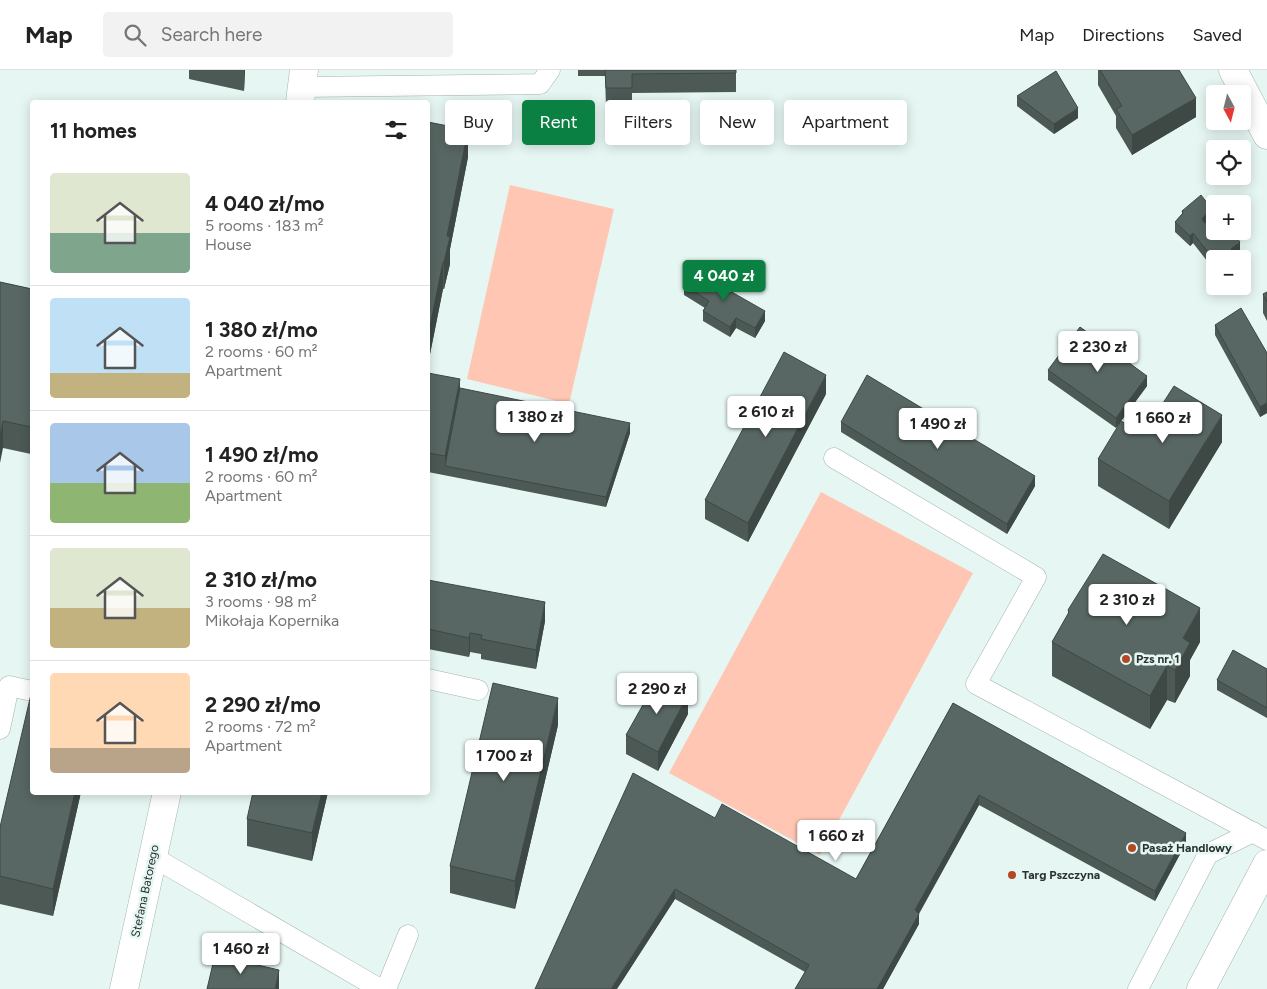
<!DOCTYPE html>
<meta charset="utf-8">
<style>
:root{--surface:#fff;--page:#f2f2f2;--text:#222;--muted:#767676;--line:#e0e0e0;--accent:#0b8043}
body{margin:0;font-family:Figtree,sans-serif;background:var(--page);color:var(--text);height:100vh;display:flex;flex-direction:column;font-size:19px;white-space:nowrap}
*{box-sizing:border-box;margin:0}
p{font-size:16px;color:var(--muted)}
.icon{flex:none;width:28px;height:28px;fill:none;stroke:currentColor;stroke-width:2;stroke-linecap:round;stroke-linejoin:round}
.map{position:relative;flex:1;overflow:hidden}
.side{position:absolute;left:30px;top:30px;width:400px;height:695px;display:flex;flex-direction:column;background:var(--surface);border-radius:5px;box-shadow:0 2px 12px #0003}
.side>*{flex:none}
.hud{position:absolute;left:445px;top:30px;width:475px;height:45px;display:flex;gap:10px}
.needle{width:32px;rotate:173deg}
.controls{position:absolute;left:1206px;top:15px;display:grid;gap:10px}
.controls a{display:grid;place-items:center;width:45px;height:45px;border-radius:5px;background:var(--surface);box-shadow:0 2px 12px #0003;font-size:25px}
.price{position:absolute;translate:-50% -42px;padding:0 11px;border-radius:5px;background:#fff;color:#222;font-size:16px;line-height:32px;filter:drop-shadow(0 1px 2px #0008)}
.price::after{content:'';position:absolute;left:50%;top:30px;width:15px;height:11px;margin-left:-8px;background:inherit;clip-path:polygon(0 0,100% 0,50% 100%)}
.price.active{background:var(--accent);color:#fff}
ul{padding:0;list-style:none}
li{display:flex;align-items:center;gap:15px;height:125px;padding:0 20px}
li+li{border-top:1px solid var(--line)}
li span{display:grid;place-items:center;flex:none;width:140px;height:100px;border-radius:5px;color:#555}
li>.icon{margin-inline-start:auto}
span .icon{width:60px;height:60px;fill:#fffc;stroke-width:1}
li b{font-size:21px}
h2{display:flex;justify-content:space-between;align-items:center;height:60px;padding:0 20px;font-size:21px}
.pill{padding:0 18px;border-radius:5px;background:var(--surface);box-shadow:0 2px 12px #0003;font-size:18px;line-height:45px}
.pill.active{background:var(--accent);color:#fff}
header{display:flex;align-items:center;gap:30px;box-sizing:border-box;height:70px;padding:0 25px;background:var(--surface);border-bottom:1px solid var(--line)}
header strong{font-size:24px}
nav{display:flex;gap:28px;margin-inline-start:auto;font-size:18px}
.search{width:350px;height:45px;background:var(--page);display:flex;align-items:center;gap:12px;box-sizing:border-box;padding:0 18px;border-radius:5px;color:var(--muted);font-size:19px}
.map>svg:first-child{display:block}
.green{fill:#fec6b3}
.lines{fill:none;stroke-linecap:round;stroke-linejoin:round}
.lane-casing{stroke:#a3b4b0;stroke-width:21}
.street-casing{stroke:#a3b4b0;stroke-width:29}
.secondary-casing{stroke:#a3b4b0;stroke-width:29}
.lane{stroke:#fff;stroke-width:20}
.street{stroke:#fff;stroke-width:28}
.secondary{stroke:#fff;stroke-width:28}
.wall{fill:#4c5955}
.shaded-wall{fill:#3e4845}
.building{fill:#586763;stroke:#3e4845}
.poi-dot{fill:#b14925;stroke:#e6f7f3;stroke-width:2}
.labels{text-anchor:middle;stroke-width:5;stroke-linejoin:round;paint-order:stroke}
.poi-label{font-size:12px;font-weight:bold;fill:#2a312f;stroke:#e6f7f3;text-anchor:start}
.street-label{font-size:12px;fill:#2a312f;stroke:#e6f7f3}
</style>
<header>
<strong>Map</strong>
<div class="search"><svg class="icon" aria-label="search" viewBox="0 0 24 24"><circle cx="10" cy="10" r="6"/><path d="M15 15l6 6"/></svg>Search here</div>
<nav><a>Map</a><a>Directions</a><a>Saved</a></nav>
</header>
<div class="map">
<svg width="1267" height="919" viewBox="0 0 1267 919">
<rect width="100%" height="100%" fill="#e6f7f3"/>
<path class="green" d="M510 115 614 139 569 334 467 309Z
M821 422 973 503 820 785 669 703Z"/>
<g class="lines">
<g class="lane-casing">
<path id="lane" d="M303 17 540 14 550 0
M834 388 1036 507 976 614 1267 770
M428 609 478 620
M0 659 9 616 32 621
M153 787 380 919
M386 919 408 865
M1138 919 1208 784 1253 762"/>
</g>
<g class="street-casing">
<path id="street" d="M1233 0 1267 65
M300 32 304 0
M124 919 167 722"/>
</g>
<g class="secondary-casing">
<path id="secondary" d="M1201 919 1267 794"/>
</g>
<use href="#lane" class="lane"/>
<use href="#street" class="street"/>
<use href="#secondary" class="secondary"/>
</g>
<path class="wall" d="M189 0H245L244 21 189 9Z
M578 0H736V22L632 23V37H606L605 6H578Z
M1098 0H1179L1196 47 1132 85 1116 58V46L1098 15Z
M1017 26 1078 48 1054 64 1017 36Z
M428 52 468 87 450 179V194L444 219H443L428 294Z
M1182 141 1211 147 1240 182 1215 189V201L1193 173 1190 176 1175 162V152L1182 144Z
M0 212 32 219 31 384 3 378Z
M684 215 765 251 755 268 736 258 730 267 703 251V241L705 238 684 225Z
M1267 222V251L1263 243V224Z
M1215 255 1267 283V343L1260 347 1215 265Z
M1048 300 1147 316 1116 358 1048 310Z
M428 303 460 318 630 363 606 437 428 402Z
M826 324 748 472 705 449V430Z
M841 352 1035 416 1007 464 841 362Z
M1143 364 1222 372 1169 459 1098 416V389Z
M428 510 545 551 536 599 481 589V584L470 582 469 587 428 579Z
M1068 540 1200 572 1190 590V606L1175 633 1167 630 1150 659 1052 606V572L1068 545Z
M1267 599V648L1217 620V610Z
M953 633 1186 773 1155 831 979 735 919 844V854L883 919H795L805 902 675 829 617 919 715 748 856 809Z
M688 644 658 701 626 684V665Z
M558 655 515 839 450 823V796Z
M32 722H81L53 846 0 834V757Z
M328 722 312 791 247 776V749Z"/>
<path class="shaded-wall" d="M244 0H245L244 21Z
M1196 28V47L1132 85V65Z
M1078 38V48L1054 64V54Z
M468 60V87L450 179V194L444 219V192L447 166Z
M1211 138V148L1202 159V149Z
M1193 163V173L1190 176V166Z
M1240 172V182L1231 189V179Z
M443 192V219L428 294V267Z
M765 241V251L755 268V258Z
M736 248V258L730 267V257Z
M826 305V324L748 472V453Z
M1147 306V316L1116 358V348Z
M460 309V328L445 396V386Z
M1267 333V343L1260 347V337Z
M1222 345V372L1169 459V431Z
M32 348V375L31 384V357Z
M3 351V378L0 393V366Z
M630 353V363L606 437V427Z
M1035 406V416L1007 464V454Z
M545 532V551L536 599V580Z
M1200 538V572L1190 590V606L1175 633V600L1183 568Z
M470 563V582L469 587V568Z
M1167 596V630L1150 659V626Z
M688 624V644L658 701V682Z
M558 628V655L515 839V811Z
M75 722H81L53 846V819Z
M322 722H328L312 791V763Z
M979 725V735L915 850V840Z
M1186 763V773L1155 831V821Z
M675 819V829L617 919H611Z
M919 844V854L883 919H877Z
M279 900V919H275Z"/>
<path class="building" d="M605 0H736V3L632 4V18H606Z
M1100 0H1179L1196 28 1132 65 1116 39 1122 36Z
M1056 1 1078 38 1054 54 1017 26Z
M428 52 468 60 447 166 450 167 444 192H443L428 267Z
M1201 125 1211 138 1202 149 1205 153 1215 144V161H1232L1240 172 1231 179 1239 189H1215V191L1193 163 1190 166 1175 152 1183 143 1182 141Z
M693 200 765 241 755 258 736 248 730 257 703 241 709 231 684 215Z
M0 212 32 219V348L31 357 3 351 0 366Z
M1267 222V232L1263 224Z
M1241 238 1267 283V333L1260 337 1215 255Z
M1080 257 1147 306 1116 348 1048 300Z
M784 282 826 305 748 453 705 430Z
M428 303 460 309 445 386 428 383Z
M867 305 1035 406 1007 454 841 352Z
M1174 316 1222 345 1169 431 1098 389 1121 351 1143 364Z
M460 318 630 353 606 427 445 396Z
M1103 484 1200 538 1183 568 1190 573 1175 600 1167 596 1150 626 1052 572 1069 542 1068 540Z
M428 510 545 532 536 580 481 569 482 565 470 563 469 568 428 559Z
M1233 580 1267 599V638L1217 610Z
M658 608 688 624 658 682 626 665Z
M493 613 558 628 515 811 450 796Z
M32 620V722H75L53 819 0 806V757Z
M953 633 1186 763 1155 821 979 725 915 840 919 844 877 919H795L809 895 675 819 611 919H535L633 703 715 748 722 734 856 809Z
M253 722H322L312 763 247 749Z
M215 885 279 900 275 919H207Z"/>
<g class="poi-dot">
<circle cx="1126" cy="589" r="5"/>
<circle cx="1132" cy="778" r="5"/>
<circle cx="1012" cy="805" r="5"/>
</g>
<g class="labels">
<g class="poi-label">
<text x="1136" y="593">Pzs nr. 1</text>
<text x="1142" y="782">Pasaż Handlowy</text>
<text x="1022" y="809">Targ Pszczyna</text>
</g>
<g class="street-label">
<text transform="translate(145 821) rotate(-78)" y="4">Stefana Batorego</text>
</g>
</g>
</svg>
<div class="controls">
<a><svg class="needle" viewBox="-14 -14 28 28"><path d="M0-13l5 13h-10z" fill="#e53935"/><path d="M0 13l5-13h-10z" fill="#767676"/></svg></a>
<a><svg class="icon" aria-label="locate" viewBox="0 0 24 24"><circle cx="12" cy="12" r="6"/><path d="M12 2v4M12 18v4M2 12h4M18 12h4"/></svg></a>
<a>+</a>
<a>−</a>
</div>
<b class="price active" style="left:724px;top:232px">4 040 zł</b>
<b class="price" style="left:1098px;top:303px">2 230 zł</b>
<b class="price" style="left:766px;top:368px">2 610 zł</b>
<b class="price" style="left:535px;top:373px">1 380 zł</b>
<b class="price" style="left:1163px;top:374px">1 660 zł</b>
<b class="price" style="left:938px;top:380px">1 490 zł</b>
<b class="price" style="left:1127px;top:556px">2 310 zł</b>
<b class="price" style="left:657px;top:645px">2 290 zł</b>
<b class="price" style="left:504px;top:712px">1 700 zł</b>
<b class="price" style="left:836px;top:792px">1 660 zł</b>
<b class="price" style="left:241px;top:905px">1 460 zł</b>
<div class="hud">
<a class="pill">Buy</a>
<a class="pill active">Rent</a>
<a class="pill">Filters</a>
<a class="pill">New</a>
<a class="pill">Apartment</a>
</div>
<section class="side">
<h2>11 homes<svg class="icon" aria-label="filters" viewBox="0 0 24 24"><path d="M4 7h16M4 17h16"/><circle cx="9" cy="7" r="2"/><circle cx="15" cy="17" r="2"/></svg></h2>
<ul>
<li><span style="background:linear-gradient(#dfe7d0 60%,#7fa58c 0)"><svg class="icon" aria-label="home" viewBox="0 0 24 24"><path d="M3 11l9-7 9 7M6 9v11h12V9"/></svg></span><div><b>4 040 zł/mo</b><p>5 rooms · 183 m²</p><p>House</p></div></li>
<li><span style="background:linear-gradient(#bfe0f5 75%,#c2b280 0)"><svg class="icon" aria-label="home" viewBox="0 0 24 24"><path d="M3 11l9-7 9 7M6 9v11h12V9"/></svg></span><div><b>1 380 zł/mo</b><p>2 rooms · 60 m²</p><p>Apartment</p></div></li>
<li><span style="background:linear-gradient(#a9c7e8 60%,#8fb573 0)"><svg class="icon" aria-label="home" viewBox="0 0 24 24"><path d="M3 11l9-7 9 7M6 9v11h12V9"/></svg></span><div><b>1 490 zł/mo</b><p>2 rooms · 60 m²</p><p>Apartment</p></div></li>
<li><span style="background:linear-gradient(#dfe7d0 60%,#c2b280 0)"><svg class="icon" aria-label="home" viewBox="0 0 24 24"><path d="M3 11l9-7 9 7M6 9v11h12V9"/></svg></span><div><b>2 310 zł/mo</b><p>3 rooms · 98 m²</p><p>Mikołaja Kopernika</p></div></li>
<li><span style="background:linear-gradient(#ffd9b3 75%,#b9a48a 0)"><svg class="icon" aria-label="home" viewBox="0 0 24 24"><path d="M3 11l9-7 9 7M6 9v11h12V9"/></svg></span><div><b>2 290 zł/mo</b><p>2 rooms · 72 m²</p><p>Apartment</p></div></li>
</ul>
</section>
</div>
